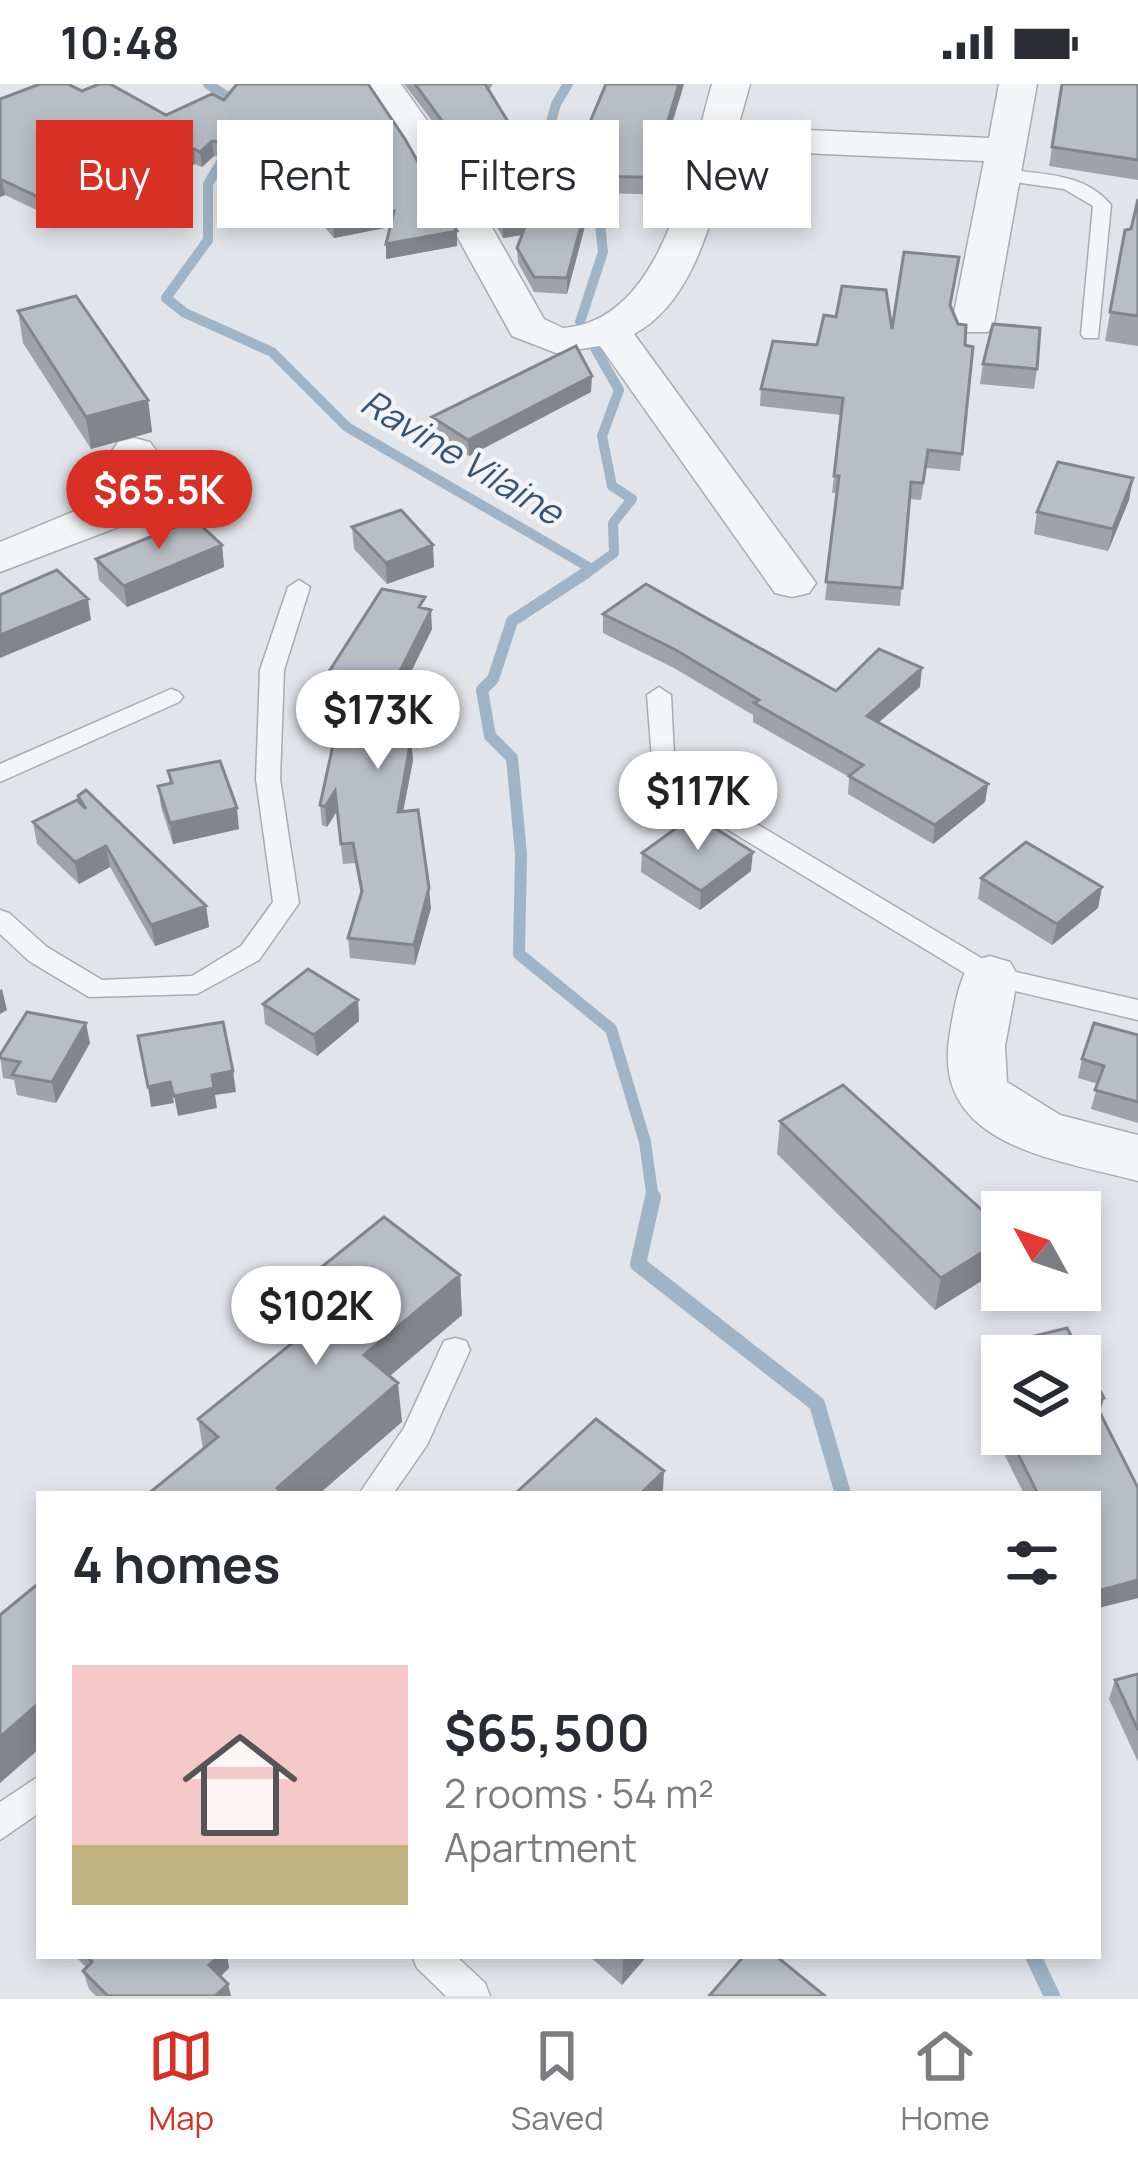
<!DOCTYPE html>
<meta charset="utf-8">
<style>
:root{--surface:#fff;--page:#f7f7f7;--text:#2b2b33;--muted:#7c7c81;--line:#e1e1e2;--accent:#d93025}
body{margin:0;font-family:Manrope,sans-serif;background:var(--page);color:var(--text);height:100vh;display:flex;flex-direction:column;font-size:45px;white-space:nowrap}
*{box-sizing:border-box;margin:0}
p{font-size:39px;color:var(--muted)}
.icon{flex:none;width:66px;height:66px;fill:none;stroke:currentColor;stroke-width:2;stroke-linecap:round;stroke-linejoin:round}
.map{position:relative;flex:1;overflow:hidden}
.panel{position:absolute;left:36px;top:1407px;width:1065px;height:468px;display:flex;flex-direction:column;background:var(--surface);border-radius:0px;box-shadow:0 6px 18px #0003}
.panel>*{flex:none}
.banner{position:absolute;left:36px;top:36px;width:1068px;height:108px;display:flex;gap:24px}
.needle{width:78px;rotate:310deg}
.fabs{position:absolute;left:981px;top:1107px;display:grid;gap:24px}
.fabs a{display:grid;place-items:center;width:120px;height:120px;border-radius:0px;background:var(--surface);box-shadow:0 6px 18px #0003;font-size:60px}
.price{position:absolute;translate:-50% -102px;padding:0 27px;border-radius:42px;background:#fff;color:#222;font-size:39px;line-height:78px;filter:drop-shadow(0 3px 6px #0008)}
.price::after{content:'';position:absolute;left:50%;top:72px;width:36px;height:27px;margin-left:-18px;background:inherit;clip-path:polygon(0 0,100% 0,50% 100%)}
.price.on{background:var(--accent);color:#fff}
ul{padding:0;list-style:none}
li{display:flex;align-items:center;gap:36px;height:300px;padding:0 36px}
li span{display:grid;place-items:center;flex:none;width:336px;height:240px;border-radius:0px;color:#555}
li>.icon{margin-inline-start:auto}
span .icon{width:144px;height:144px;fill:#fffc;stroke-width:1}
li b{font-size:51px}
h2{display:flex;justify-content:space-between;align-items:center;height:144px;padding:0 36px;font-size:51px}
.tag{padding:0 42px;border-radius:0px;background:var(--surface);box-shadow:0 6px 18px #0003;font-size:42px;line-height:108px}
.tag.on{background:var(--accent);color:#fff}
.status{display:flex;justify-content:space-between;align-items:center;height:84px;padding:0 60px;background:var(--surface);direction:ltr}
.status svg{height:33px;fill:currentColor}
.tabs{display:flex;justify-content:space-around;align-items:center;height:168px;border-top:3px solid var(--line);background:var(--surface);font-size:33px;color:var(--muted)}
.tabs a{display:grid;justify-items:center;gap:6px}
.tabs .on{color:var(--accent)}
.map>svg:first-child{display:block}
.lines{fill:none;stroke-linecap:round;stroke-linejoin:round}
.stream-far2{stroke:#9fb4c6;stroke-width:10}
.stream-far1{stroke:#9fb4c6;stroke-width:12}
.stream{stroke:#9fb4c6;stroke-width:16}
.lane-casing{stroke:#a7acb3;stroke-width:3}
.street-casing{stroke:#a7acb3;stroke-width:3}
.lane{fill:#f4f5f7;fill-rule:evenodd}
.street{fill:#f4f5f7;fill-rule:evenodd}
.wall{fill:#9fa3a9}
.shaded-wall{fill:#82858a}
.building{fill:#b9bec5;stroke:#82858a;stroke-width:3}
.labels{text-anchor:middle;stroke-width:9;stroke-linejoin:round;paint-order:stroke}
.far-water-label{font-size:36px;font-style:italic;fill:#375471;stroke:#f1f3f6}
</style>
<div class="status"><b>10:48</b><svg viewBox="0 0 49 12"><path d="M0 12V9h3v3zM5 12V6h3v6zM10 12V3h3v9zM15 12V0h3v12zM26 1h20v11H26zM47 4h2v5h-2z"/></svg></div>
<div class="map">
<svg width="1138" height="1912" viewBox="0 0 1138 1912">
<rect width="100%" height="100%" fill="#e1e5e9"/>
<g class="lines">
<path class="stream-far2" d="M208 0 238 20
M568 0 556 20 542 71 595 95 603 168 580 238
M231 62 208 100V156L166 214 185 229 272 268 347 343 592 485 583 491
M592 485 614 469 613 439 632 415 612 402 602 352 619 306 595 264"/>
<path class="stream-far1" d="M587 488 512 537 493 595 482 606 490 652 512 674 521 770 519 870 611 945 645 1058 653 1116"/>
<path class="stream" d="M653 1113 638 1180 817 1320 843 1410
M1033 1872 1052 1912"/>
<g class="lane-casing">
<path id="lane" d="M999 85C1038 90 1084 88 1111 121L1098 254H1084L1081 250 1093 122 1064 105 992 95 990 91Z
M299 496 310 503 284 586 280 695 299 819 259 876 197 910 89 913 29 877 0 850V826L9 829 47 863 102 896 192 892 241 862 273 818 256 695 260 586 288 503Z
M659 603 671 611 675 691 998 884 1138 916V936L981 899 654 701 647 611Z
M171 605 179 608 183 613 179 618 0 698V680Z
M455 1254 466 1257 470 1266 427 1361 393 1410H359L404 1344 444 1257Z
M39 1692V1729L0 1756V1718Z
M412 1872H456L485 1899 490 1912H446L417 1884Z"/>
</g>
<g class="street-casing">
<path id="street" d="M363 0H401L448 66 544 235 563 244C665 237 689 79 712 0H750L738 43 989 54 999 0H1037L994 239 988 248H958L952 239 984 77 731 66C713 128 696 217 634 250L816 499 809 509 792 513 775 509 600 262 556 269 512 252 410 67Z
M134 354 150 358 182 404 163 426 0 488V458L135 402 112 367 118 358Z
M990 872 1010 878 1018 892 1005 962 1007 998 1060 1031 1138 1051V1097C1058 1075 929 1063 950 949 954 925 958 899 970 878Z"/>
</g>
<use href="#lane" class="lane"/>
<use href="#street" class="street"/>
</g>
<path class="wall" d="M404 0H493L489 6 551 108 559 96V91L590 38 684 0 672 40H675L678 69 673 111 569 108 585 142 567 210 534 208 518 179 517 164 522 151 503 154 452 63Z
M1062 0H1138V96L1049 82Z
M82 7 166 31 212 10 457 147V162L386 175 390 143 334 154 271 80 214 72 202 83 195 80 70 142 5 111 0 113V15Z
M1138 115V262L1105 257 1125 146 1131 145Z
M959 173 950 223 965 261 973 263 960 387 926 384 921 416 909 415 900 522 825 516 837 409H832L841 331 760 322 761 305 817 261 892 245Z
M18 227 148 316 152 348 91 365 23 259Z
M983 280 1037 285 1034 305 980 300Z
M591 308 469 372 433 349 432 333Z
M1133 394 1129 416 1108 467 1034 450 1037 428Z
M352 443 434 483 387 500 354 465Z
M222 461 224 483 127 523 99 496 96 475Z
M426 525 432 545 407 596 408 611 395 631 401 632 402 655 411 656 413 676 403 728 431 824 415 881 350 874 348 854 361 811 355 779 343 780 337 727 327 743 322 741 320 721 339 634 328 632 323 597Z
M603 530 836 607 920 603 879 638 988 700 985 718 933 760 848 710 849 693 753 638V631L674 584 603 549Z
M168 687 239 745 173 760 161 723 158 702 170 700Z
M78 712 206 822 209 843 155 862 110 783 79 800 37 760 33 738 80 719Z
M642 769 751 787 700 826 641 788Z
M981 794 1102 803 1098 824 1052 861 978 815Z
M358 916 359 937 317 972 265 940 263 920Z
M1138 951V1039L1091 1025 1098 1000 1078 994 1082 975Z
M90 959 56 1019 17 1011 14 996 3 994 0 971Z
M780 1037 993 1136V1141L1002 1150V1171L999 1186 935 1226 777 1070Z
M460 1191 462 1231 390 1292 402 1338 203 1365 198 1335 298 1254 293 1250 288 1210Z
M1067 1244 1104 1314 1100 1329 1138 1404V1514L1098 1524V1410H1024L984 1330 988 1311 1002 1307V1350H1080V1272H1007L1010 1258Z
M1138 1590V1678L1109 1615 1115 1596Z
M75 1872H227L229 1884 220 1893 231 1912H96L89 1905 83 1887 86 1883Z
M589 1872H647L622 1901Z"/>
<path class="shaded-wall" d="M679 0H684L667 56V40Z
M212 57 214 72 202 83 200 68Z
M194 65 195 80 70 142 68 127Z
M2 96 5 111 0 113V97Z
M394 127 395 142 334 154 333 139Z
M585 127V142L567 210V194Z
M528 135V150L503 154V139Z
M457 147V162L386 175V160Z
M592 292 591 308 469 372 468 356Z
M148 316 152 348 91 365 86 333Z
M1133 394 1129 416 1108 467 1113 445Z
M222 461 224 483 127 523 124 502Z
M433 461 434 483 387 500 386 479Z
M88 515 91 536 0 574V551Z
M431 526 432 545 407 596 408 611 384 651 382 631 399 589Z
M922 584 920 603 865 650 867 632Z
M401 632 402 652 397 674 395 655Z
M411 656 413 676 399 748 398 728Z
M988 700 985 718 933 760 935 741Z
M335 707 337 727 327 743 325 723Z
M237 724 239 745 173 760 170 739Z
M106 762 110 783 79 800 75 778Z
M753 768 751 787 700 826 701 807Z
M1102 803 1098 824 1052 861 1057 840Z
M429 804 431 824 415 881 414 861Z
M206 822 209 843 155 862 151 841Z
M2 905 7 926 0 930V906Z
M358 916 359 937 317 972 314 951Z
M86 939 90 959 56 1019 52 998Z
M233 987 236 1008 215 1011 217 1024 178 1032 174 1012 212 991Z
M170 998 174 1019 151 1023 148 1003Z
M993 1136 988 1165 1002 1156 999 1186 935 1226 941 1194Z
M460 1191 462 1231 368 1310 364 1271Z
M398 1299 402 1338 319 1410H278L277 1404Z
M1104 1314 1098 1333 1094 1317Z
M664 1387 663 1406 660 1410H640Z
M1138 1496V1514L1098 1524V1507Z
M39 1619V1665L0 1699V1653Z
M219 1872H227L229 1884 213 1899 209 1881Z
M625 1872H647L622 1901 623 1874Z
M228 1900 231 1912H215Z"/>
<path class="building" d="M40 0H68L82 7 99 0H110L166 31 212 10 224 16 237 0H368L405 55 457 147 386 160 394 127 333 139 270 65 212 57 200 68 194 65 68 127 2 96 0 97V15Z
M415 0H485L551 108 558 95 585 127 567 194 534 193 517 164 528 135 503 139 451 49Z
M606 0H679L667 40H675L670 51 678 52 673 94 559 91 585 38H590Z
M1062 0H1138V76L1052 63Z
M1138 115V232L1110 228 1125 146 1131 145Z
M904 168 959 173 950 221 958 240 966 241 965 261 973 263 962 370 928 366 923 399 911 398 902 504 826 498 839 392H834L843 314 761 305 773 257 817 261 824 231 836 233 842 202 886 206 892 245Z
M76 212 148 316 86 333 18 227Z
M993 240 1040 244 1037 285 983 280Z
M576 262 592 292 468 356 432 333Z
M1058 378 1133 394 1113 445 1037 428Z
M401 426 433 461 386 479 352 443Z
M194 435 222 461 124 502 96 475Z
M57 486 88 515 0 551V511Z
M646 500 836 607 879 565 922 584 867 632 988 700 935 741 849 692 863 681 754 619 759 616 674 565 603 530Z
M382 505 425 513 419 523 431 526 399 589 407 591 382 631 401 632 395 655 411 656 398 728 418 726 429 804 414 861 348 854 362 807 353 759 341 760 335 707 325 723 320 721 343 615 326 612 334 599 323 597Z
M220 677 237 724 170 739 158 702 172 699 168 687Z
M86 706 206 822 151 841 106 762 75 778 33 738 77 716 86 725 78 712Z
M694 731 753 768 701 807 642 769Z
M1026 758 1102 803 1057 840 981 794Z
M308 885 358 916 314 951 263 920Z
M27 928 86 939 52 998 12 991 20 978 0 974V971Z
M223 938 233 987 212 991 214 1004 174 1012 170 998 148 1003 138 952Z
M1094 939 1138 951V1018L1095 1006 1104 982 1082 975Z
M843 1001 993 1136 990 1139 1002 1150V1156L941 1194 780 1037Z
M384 1133 460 1191 364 1271 398 1299 277 1404 284 1410H148L218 1353 198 1335 321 1236 288 1210Z
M1067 1244 1104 1314 1094 1317 1138 1404V1496L1098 1507V1410H1031L1037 1408 1008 1350H1080V1272H1018L1010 1258Z
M1002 1307V1338L988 1311Z
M596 1335 664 1387 640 1410H520L517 1408Z
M39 1499V1619L0 1653V1531Z
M1138 1590V1646L1115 1596Z
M87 1872H219L209 1881 228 1900 215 1912H108L83 1887 92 1878Z
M744 1872H776L825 1912H709Z"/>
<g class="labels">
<g class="far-water-label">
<text transform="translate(462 373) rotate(31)" y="13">Ravine Vilaine</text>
</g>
</g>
</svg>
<div class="fabs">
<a><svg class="needle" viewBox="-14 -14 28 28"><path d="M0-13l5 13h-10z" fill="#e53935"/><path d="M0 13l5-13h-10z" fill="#7c7c81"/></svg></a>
<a><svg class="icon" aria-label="layers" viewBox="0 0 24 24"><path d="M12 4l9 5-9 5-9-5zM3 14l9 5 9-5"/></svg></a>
</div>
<b class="price on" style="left:159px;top:468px">$65.5K</b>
<b class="price" style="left:378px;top:688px">$173K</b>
<b class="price" style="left:698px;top:769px">$117K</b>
<b class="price" style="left:316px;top:1284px">$102K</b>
<div class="banner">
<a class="tag on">Buy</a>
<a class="tag">Rent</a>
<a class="tag">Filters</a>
<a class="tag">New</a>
</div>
<section class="panel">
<h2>4 homes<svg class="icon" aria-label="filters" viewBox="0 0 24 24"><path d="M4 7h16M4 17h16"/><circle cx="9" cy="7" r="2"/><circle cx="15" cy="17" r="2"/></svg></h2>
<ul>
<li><span style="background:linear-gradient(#f6c9c9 75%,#c2b280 0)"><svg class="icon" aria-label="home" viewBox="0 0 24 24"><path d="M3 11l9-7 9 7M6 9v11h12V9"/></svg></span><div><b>$65,500</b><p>2 rooms · 54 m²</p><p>Apartment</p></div></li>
</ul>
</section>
</div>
<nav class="tabs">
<a class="on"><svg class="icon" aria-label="map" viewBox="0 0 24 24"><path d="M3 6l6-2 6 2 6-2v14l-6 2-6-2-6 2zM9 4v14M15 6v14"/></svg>Map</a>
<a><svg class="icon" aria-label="saved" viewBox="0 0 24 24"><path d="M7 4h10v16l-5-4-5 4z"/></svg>Saved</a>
<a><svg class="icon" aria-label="home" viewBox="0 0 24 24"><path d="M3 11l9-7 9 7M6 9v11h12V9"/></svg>Home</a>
</nav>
